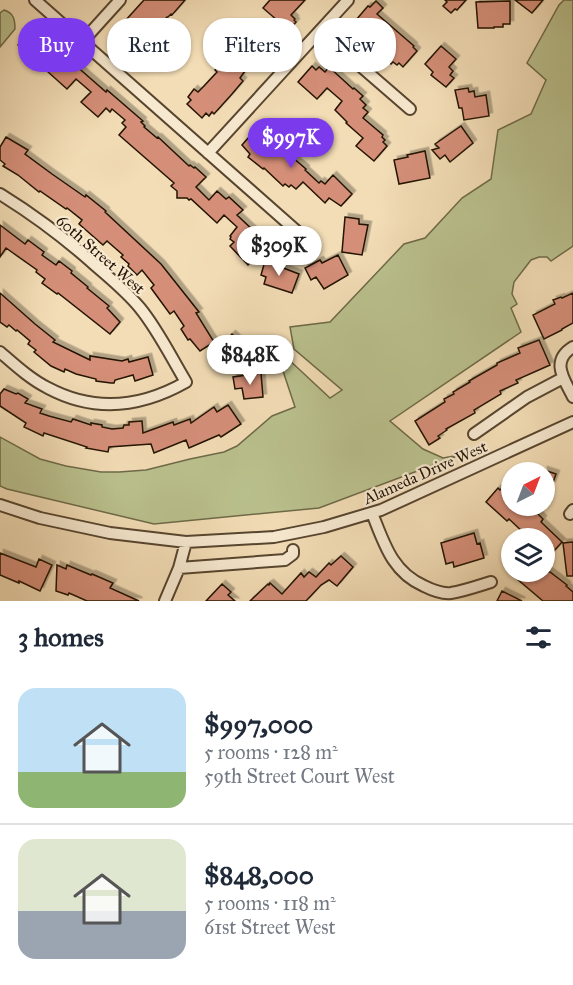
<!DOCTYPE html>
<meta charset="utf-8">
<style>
:root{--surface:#fff;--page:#f6f6f7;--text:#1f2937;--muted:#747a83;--line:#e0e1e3;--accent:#7c3aed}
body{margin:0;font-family:"IM FELL Great Primer",serif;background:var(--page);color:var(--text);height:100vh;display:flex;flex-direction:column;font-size:22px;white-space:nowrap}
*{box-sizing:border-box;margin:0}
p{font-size:20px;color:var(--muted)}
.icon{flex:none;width:33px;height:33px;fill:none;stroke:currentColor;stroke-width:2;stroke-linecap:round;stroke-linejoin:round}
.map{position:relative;height:601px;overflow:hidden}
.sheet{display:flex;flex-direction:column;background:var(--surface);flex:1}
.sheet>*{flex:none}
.top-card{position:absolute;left:18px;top:18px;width:537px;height:54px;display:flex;gap:12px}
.needle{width:39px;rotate:42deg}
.fabs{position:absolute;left:501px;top:462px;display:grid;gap:12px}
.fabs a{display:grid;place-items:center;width:54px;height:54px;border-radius:50%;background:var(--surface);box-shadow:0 2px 4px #0004;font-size:30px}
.price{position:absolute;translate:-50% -51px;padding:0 14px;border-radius:21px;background:#fff;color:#222;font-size:20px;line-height:39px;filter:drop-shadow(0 2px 3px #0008)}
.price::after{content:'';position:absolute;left:50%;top:36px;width:18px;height:14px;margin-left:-9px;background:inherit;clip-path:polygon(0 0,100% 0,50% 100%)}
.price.active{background:var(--accent);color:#fff}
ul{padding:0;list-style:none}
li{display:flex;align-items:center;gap:18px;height:150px;padding:0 18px}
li+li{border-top:2px solid var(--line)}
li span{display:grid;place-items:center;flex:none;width:168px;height:120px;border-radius:18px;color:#555}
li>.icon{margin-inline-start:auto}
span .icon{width:72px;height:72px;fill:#fffc;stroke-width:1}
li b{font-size:26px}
h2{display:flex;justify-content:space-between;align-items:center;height:72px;padding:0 18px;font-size:26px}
.pill{padding:0 21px;border-radius:24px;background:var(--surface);box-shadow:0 2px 4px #0004;font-size:21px;line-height:54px}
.pill.active{background:var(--accent);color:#fff}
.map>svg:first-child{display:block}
.green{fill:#bac18e;stroke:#6e6a48;stroke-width:1.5}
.building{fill:#d58f79;stroke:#231202;stroke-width:1.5;filter:url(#shadow)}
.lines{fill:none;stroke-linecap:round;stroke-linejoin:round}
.minor-casing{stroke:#57452f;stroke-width:14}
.minor{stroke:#f7e9d0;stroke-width:10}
.labels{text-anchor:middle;stroke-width:4.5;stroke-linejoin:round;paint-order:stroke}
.street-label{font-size:16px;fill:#231202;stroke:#f7e9d0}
</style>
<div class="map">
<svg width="573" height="601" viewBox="0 0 573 601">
<defs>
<filter id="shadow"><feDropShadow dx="3.5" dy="-3.5" stdDeviation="0" flood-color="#0004"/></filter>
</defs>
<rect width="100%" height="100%" fill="#f3ddb6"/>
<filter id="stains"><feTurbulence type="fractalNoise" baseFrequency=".00333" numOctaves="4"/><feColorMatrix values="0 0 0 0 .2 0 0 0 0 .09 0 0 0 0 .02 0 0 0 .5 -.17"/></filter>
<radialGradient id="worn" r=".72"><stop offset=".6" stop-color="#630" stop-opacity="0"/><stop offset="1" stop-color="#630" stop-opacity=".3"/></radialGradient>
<path class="green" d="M564 0H573V246L551 261 547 257H539L531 260 514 282 512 294 517 304 511 308 521 332 390 421 423 449 443 458 460 455 319 508 154 524 7 489 0 486V437L40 459 66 466 101 472H119L146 470 190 459 224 452 237 446 272 416 295 407 279 359 286 357 330 398 342 390 294 349 290 327 330 322 404 244 425 238 462 198 491 179 498 130 531 114 546 80 527 63 559 5Z
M4 10C14 13 15 20 15 29L0 47V13Z"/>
<path class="building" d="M144 0H185L172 15 171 14 168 17H167L141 45 131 36 129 38 122 31 128 24 125 21Z
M270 0H305L291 15 295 19 294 20 296 22 267 55 265 53 262 57 259 55 245 71 240 78 243 81 232 94 214 114 212 112 209 116 206 113 202 118 187 104 191 100 188 97 194 89 198 92 204 86 217 72 215 70 231 50 233 52 257 26 266 35 278 21 263 8Z
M445 0H466L457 10 455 9 451 13 443 6 447 2Z
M515 0H543L532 13Z
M376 1 383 8 377 14 414 46 413 47 417 51 403 67 399 63 397 65 393 62 391 64 360 37 365 31 356 20 368 6 370 7Z
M510 1V24H503V27H494V28H478L476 2Z
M35 26 77 61 74 64 106 92 107 90 143 121 141 122 145 126 144 127 157 138 158 137 189 166 190 165 194 168 195 167 206 177 196 187 209 200 217 191 226 199 229 197 243 210 237 215 256 233 254 236 260 242 258 244 263 249 248 265 230 246 234 242 230 239 231 237 230 236 237 227 224 215 217 223 191 199 189 200 187 198H177V191L171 186 174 183 119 135 126 127 122 123 125 120 112 109 110 112 106 108 98 117 81 102 91 92 76 79 67 89 18 45Z
M441 46 456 59 449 67 453 71 450 75 454 78 446 87 431 75 433 72 425 64Z
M312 66 316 70 319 67 325 72 329 67 353 89 354 88 363 96 360 99 366 105 363 108 368 112 363 118 383 135 382 137 385 140 383 142 387 146 374 161 356 146 363 138 346 123 347 122 335 110 342 101 327 88 317 99 298 82Z
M468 88 469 92 474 91 475 97 486 95 489 116 464 120 462 108H459L455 90Z
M461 126 473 143 450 162 445 155 440 159 432 150 439 148 435 144Z
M257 128 290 159 292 157 306 169 305 170 319 183 321 181 325 184 333 175 352 194 341 206 329 198 325 203 303 182 296 189 291 185 289 187 285 184 283 186 264 168 263 169 248 157 250 154 242 145Z
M6 137 28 150 25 154 52 174 85 197 86 195 106 211 105 212 161 264 199 312 196 313 214 342 200 351 190 339 188 340 181 329 184 326 174 311 170 314 151 288 154 285 142 270 137 275 128 266 129 264 121 257 123 255 107 241 103 245 79 224 82 220 67 208 66 209 40 191 39 192 18 175 3 166 5 164 0 160V147Z
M425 151 430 178 399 184 394 160 408 157 407 155Z
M345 217 359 219V224L368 225 362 255 342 252Z
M0 225 25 244 28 240 44 252 42 255 56 265 59 261 72 271 71 273 88 287 87 288 109 306 107 308 120 322 110 334 58 293 57 294 42 283 45 279 36 272 37 270 6 248 0 257Z
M338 255 348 275 324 289 316 277 311 280 305 268 320 260 322 263Z
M265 261 299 274 292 293 264 284 266 277 261 275Z
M0 293 35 324 55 340 53 342 90 360V356L122 361 128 359 129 362 148 357 153 375 135 381 133 375 115 380 114 383H111L96 381V379L76 374 65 369 64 372 51 366 34 352 36 350 28 344 30 341 17 330 16 331 9 325 7 327 0 322Z
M573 293V323L562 329V330L544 339 533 315 555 304 553 300 561 297 562 298Z
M232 334 252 353 236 371 215 353Z
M539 340 550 365 516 380 518 383 500 391 501 394 474 410 475 413 446 429 447 430 438 436 440 438 429 445 415 421 445 402 444 399 454 394 453 392 470 382 469 381 497 365V363L520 353 518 348Z
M261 373 263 397 244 399 242 388 235 389 233 377Z
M4 389 16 394 18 393 28 399 25 403 42 409 40 413 49 416 71 422 73 419 91 425V423L102 425V427L112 429 123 428 124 425H129V422L142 421 143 433 173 422 174 425 190 419 191 423 214 407 217 412 228 405 241 424 221 437 219 435 189 448 186 440 154 453 151 444 109 447 108 452 86 448 87 447 44 433 43 436 24 427 26 423 0 406V394Z
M544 470 556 474 552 485 544 482Z
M498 488 500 490 502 488 512 496V506H517L523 511 528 506H533L539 511 537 513 543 519 541 522 562 542 544 562V538H535L529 532 526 535 509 519 507 521 486 502Z
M474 533 477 544 480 543 484 558 454 567 453 562 446 564 441 543Z
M573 542V576H567L563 543Z
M0 553 36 567 39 559 52 565 40 591 19 581V583L0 575Z
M341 556 353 567 337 586 329 580 321 585 306 601H250L268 584 269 585 270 583 282 594 301 573 304 577 309 572 316 577 329 563 331 565Z
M57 565 66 569 67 565 91 575 92 574 113 583 110 588 139 601H87L69 593 68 595 56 591Z
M511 571 528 579 534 572H550L567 585 566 586 573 592V601H543L510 573Z
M222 584 231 592 228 595 235 601H206Z
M502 591 522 601H497Z"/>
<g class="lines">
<g class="minor-casing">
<path id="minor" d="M35 0 300 234
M320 31 410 109
M82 42 120 0
M208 153 348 0
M0 194C34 215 66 239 96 266 111 279 127 292 140 308 158 330 171 357 186 382 142 407 95 413 48 388 30 379 15 365 0 352
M573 347C550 361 564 379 573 397
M474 434 527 397 563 378
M0 505 40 518 110 533 186 542 274 537 324 527 381 510 573 422
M372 513C384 543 392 572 424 586 432 590 441 594 451 593 464 591 478 586 491 582
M570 514 573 510
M179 568 285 560 293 554V550
M165 601 179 568 186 542"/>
</g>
<use href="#minor" class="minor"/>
</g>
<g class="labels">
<g class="street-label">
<text transform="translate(101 254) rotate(41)" y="6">60th Street West</text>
<text transform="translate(425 472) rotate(-24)" y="6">Alameda Drive West</text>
</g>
</g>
<rect width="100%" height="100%" filter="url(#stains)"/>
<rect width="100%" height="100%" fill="url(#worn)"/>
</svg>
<div class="fabs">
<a><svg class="needle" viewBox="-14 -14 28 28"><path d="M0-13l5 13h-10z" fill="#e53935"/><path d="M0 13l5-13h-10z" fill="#747a83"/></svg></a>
<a><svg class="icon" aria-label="layers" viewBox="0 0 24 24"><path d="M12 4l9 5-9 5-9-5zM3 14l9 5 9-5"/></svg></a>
</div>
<b class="price active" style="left:291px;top:169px">$997K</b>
<b class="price" style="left:279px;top:277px">$309K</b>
<b class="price" style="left:250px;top:386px">$848K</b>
<div class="top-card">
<a class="pill active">Buy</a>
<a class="pill">Rent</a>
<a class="pill">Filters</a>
<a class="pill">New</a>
</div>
</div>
<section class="sheet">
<h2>3 homes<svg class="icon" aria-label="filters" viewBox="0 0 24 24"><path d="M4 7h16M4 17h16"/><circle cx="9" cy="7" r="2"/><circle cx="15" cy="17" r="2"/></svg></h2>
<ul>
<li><span style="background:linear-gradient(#bfe0f5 70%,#8fb573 0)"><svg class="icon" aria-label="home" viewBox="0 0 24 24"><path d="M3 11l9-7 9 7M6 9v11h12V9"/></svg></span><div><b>$997,000</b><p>5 rooms · 128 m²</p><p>59th Street Court West</p></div></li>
<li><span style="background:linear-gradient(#dfe7d0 60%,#9aa5b1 0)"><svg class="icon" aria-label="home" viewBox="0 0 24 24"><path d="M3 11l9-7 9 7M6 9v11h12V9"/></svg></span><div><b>$848,000</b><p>5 rooms · 118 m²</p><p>61st Street West</p></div></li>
</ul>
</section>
